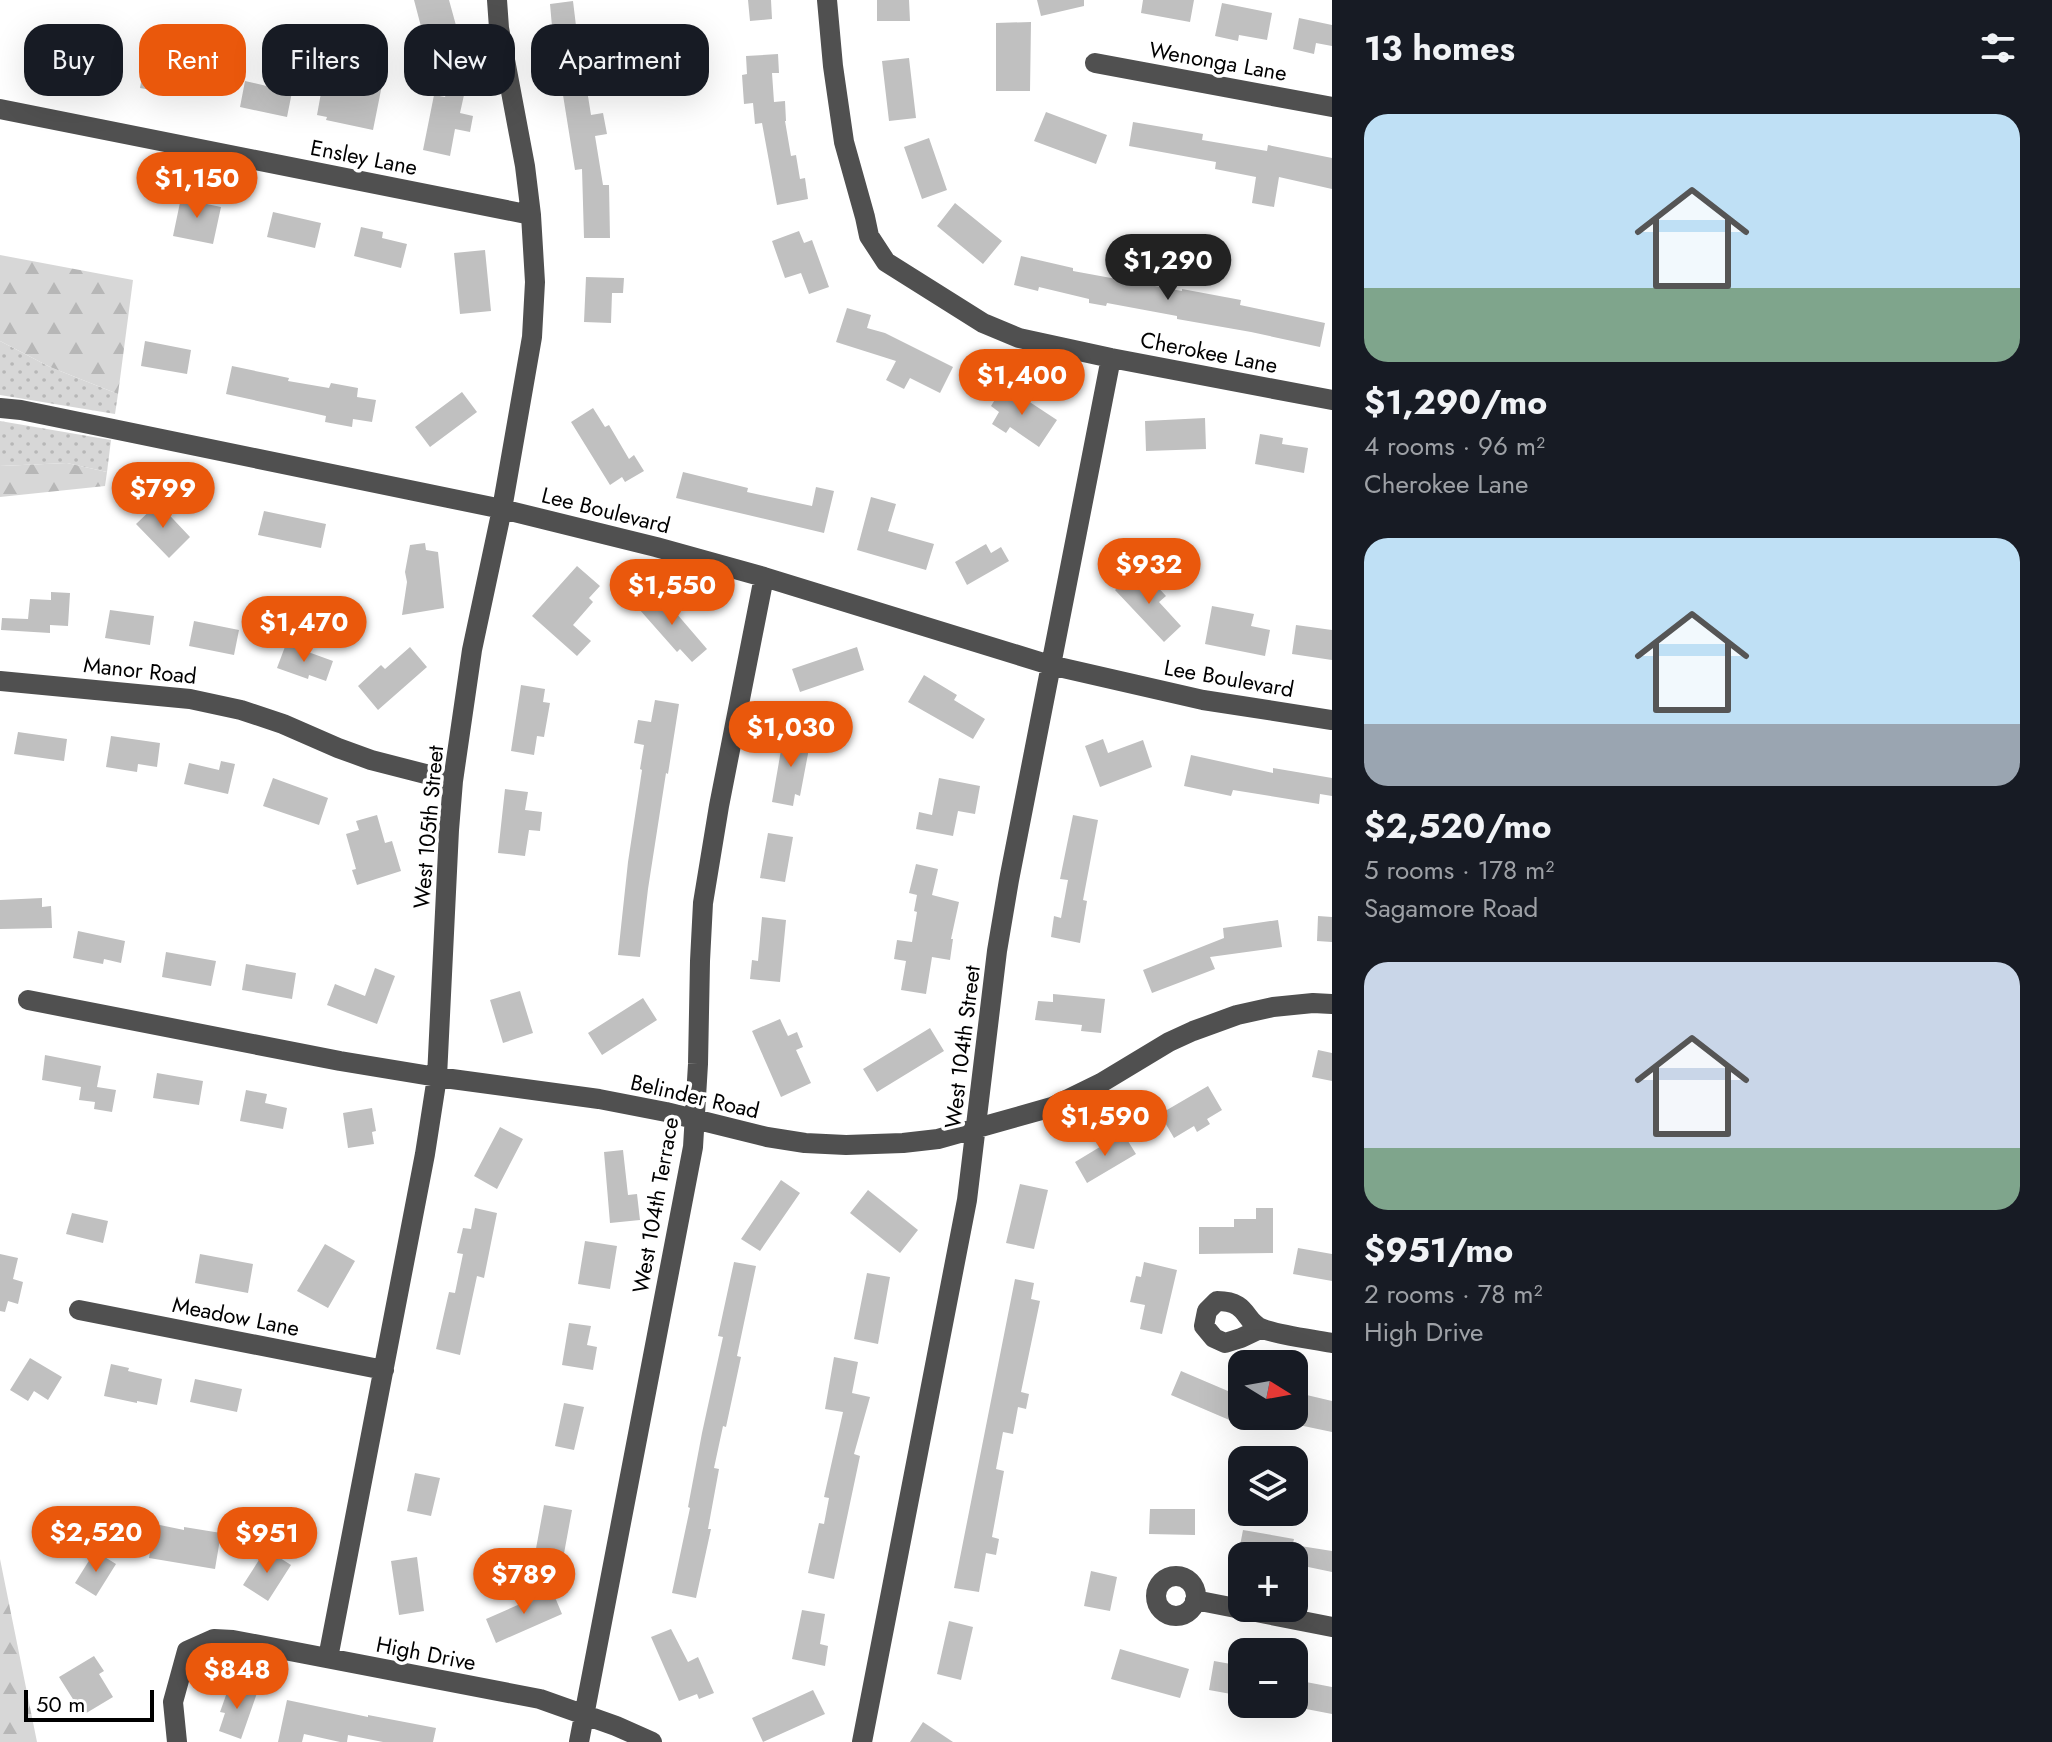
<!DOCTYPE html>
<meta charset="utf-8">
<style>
:root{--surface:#171b24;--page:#20242c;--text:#f1f3f6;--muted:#9ea1a6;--accent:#ea580c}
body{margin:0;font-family:Jost,sans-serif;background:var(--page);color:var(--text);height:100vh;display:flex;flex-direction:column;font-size:30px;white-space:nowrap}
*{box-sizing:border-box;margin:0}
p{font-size:26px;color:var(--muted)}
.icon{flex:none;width:44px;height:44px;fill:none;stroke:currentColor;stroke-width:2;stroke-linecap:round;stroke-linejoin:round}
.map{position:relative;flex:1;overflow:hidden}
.sheet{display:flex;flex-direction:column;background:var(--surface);width:720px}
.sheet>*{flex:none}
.banner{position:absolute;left:24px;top:24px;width:760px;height:72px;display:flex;gap:16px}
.needle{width:52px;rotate:101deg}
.controls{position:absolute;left:1228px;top:1350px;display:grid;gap:16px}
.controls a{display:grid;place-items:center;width:80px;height:80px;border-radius:16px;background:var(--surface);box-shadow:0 8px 32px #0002;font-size:40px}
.scale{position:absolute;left:24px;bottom:20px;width:130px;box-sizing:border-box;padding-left:8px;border:4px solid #000;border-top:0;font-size:22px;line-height:28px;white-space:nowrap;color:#000;-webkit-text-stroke:6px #fff;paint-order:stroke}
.price{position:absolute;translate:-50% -68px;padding:0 18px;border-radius:28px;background:var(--accent);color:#fff;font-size:26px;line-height:52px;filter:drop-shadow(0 2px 4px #0008)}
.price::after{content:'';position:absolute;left:50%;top:48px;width:24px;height:18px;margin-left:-12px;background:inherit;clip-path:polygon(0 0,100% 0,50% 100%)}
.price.on{background:#222;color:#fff}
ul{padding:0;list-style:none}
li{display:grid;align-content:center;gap:16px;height:424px;padding:0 32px}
li span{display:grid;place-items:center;height:248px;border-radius:24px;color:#555}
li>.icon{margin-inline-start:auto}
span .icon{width:144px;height:144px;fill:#fffc;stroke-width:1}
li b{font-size:34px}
h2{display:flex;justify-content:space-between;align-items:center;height:96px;padding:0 32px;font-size:34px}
.pill{padding:0 28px;border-radius:24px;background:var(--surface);box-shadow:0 8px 32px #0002;font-size:28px;line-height:72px}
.pill.on{background:var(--accent);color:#fff}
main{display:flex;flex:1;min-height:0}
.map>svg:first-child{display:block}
.grass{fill:url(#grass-dots)}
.forest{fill:url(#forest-firs)}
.building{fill:#c0c0c0}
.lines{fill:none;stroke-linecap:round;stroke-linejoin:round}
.minor{stroke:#505050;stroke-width:20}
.labels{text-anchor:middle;stroke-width:7;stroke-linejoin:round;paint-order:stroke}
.street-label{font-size:22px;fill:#000;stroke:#fff}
</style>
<main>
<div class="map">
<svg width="1332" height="1742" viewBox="0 0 1332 1742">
<defs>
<pattern id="grass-dots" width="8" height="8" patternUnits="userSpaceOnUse" patternTransform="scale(2)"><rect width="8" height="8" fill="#d7d7d7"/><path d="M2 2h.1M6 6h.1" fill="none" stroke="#b7b7b7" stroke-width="1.8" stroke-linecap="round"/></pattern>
<pattern id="forest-firs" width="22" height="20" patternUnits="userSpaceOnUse" patternTransform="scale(2)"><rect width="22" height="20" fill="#d7d7d7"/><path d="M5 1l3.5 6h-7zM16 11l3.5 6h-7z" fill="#b7b7b7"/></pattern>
</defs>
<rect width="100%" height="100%" fill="#fff"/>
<path class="grass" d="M0 341 50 367 118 394 115 414 0 395Z
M0 421 111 440 107 472 67 463 0 466Z"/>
<path class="forest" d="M0 255 133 280 118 394 50 367 0 341Z
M67 463 107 472 105 486 0 497V466Z
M0 1559 37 1742H0Z"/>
<path class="building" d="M414 0H449L457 29 424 38Z
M748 0H771L772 19 750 21Z
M877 0H909L910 21H877Z
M1037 0H1084V6L1041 16Z
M1143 0H1194L1190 22 1141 13Z
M573 1 577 34 584 33 586 48H579L584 90H587L591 115 603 113 607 134 595 136 603 185H609L610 238H584L582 169 575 170 559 70 556 71 550 4Z
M1222 3 1272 13 1267 40 1239 35 1238 41 1215 36Z
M1299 18 1332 25V46L1316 43 1314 54 1293 49Z
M1031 22 1030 91H996V23Z
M778 54 779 73H772L774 102 785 101 786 121H785L791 156 796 155 800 179 805 178 808 199 777 205 762 123 755 124 753 103 744 104 742 75 747 74 746 56Z
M146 55 208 67 203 94 164 87 163 92 140 88Z
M909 58 916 118 889 121 882 61Z
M245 81 292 92 287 117 240 107Z
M366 82 382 85 373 130 326 120 327 117 317 115 321 93 334 95 335 90 363 96Z
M447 91 464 95 460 113 473 116 470 132 455 129 450 156 423 150 434 95 445 97Z
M1046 112 1107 135 1096 164 1034 141Z
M1133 122 1203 134 1202 140 1267 151 1268 145 1332 158V189L1279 177 1274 207 1252 203 1256 177 1215 169 1216 162 1129 146Z
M929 138 947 190 922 199 904 147Z
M182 193 203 197 202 203 221 207 213 244 173 236Z
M955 203 1002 241 983 264 937 226Z
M273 212 321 223 315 248 267 237Z
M361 227 383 232 382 238 407 244 401 268 354 256Z
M799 231 804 243 812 240 829 287 809 294 801 273 785 278 772 241Z
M485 250 491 311 460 314 454 253Z
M1021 256 1073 268V271L1182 291V289L1241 300 1240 305 1325 323 1320 347 1251 332 1177 319V316L1107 303 1106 306 1089 303V299L1039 287 1038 291 1014 285Z
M586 277 624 278 623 293H612L611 323 584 322Z
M847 308 871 315 867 328 885 333 953 367 940 393 910 378 904 389 886 380 896 361 836 342Z
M145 341 191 350 187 374 141 366Z
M232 366 289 378 288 381 329 388 331 383 358 388 357 397 376 400 372 422 353 419 352 427 325 422 326 416 226 394Z
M1004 385 1057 420 1039 447 1010 427 1006 433 992 424 999 412 991 406Z
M462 392 477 412 430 447 415 427Z
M593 408 605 427 609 425 629 459 634 455 644 471 625 482 622 477 610 485 571 422Z
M1205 418 1206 449 1146 451 1145 421Z
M1260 434 1283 438 1282 444 1308 448 1304 473 1255 464Z
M683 472 748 488 747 492 812 506 816 487 834 491 824 533 676 498Z
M871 497 896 504 888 531 934 544 926 570 857 550Z
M158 503 190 537 169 558 136 524Z
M264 511 326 524 321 548 258 535Z
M425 543 426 550 438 552 444 608 402 615 407 582 405 572 410 545Z
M986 544 991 553 1001 547 1009 561 967 585 955 562Z
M577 566 600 586 589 598 593 602 573 625 591 641 577 656 532 616Z
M1134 572 1150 589 1155 584 1166 596 1159 602 1181 626 1164 642 1115 590Z
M51 592 70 593 68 626 50 625V633L1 630 2 618 28 619 30 599 51 600Z
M658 592 707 649 692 662 680 649 677 652 639 609Z
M1212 606 1254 614 1251 626 1270 630 1265 656 1205 644Z
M110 610 154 616 150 645 105 638Z
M194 621 239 630 234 655 189 646Z
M1296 625 1332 630V660L1292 654Z
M286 644 333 661 326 681 309 675 308 679 277 668Z
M410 647 427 667 378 710 358 686 381 665 385 669Z
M857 647 864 670 800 692 792 669Z
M924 675 957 695 954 700 985 719 973 739 908 702Z
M521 685 545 689 543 702 550 703 544 737 537 736 534 755 511 751Z
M655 700 679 704 668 774 666 773 648 889 640 957 618 955 628 862 642 770 640 769 644 745 634 743 638 720 651 722Z
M18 732 67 739 64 761 14 754Z
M784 733 811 738 800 796 795 794 793 806 772 802Z
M111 736 160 743 157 767 138 764 137 772 106 767Z
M1103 739 1108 753 1143 740 1152 767 1100 787 1085 746Z
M1191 755 1273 773V768L1332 778V796L1320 794 1319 804 1233 790 1231 796 1184 786Z
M221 761 235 764 228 794 184 784 189 763 219 770Z
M273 778 328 798 319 825 263 806Z
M939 778 980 786 975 814 958 811 953 836 916 829 919 812 932 815Z
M505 789 528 792 525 810 542 812 540 831 529 830 525 856 498 853Z
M377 815 385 843 392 841 401 871 357 885 352 870 356 869 346 834 359 830 356 821Z
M1073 815 1098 820 1083 900 1087 901 1080 943 1051 937 1054 916 1061 918 1068 880 1060 879Z
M768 833 793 837 785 882 760 878Z
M916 864 938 869 932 895 959 902 951 939H953L950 960 932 957 926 994 901 990 906 961 894 959 897 940 912 942 917 912 914 911 917 895 909 893Z
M42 898V907L51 906 52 928 0 929V900Z
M1318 916 1332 917V942L1317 941Z
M762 917 786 920 780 982 750 979 752 960 758 961Z
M1278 920 1282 947 1210 957 1215 969 1152 993 1143 970 1224 938 1223 928Z
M78 931 125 941 121 963 104 959 103 964 73 958Z
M166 952 216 961 211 986 162 977Z
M246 964 296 973 292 999 242 990Z
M375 968 395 976 377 1024 327 1005 335 984 365 996Z
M520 991 533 1033 503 1043 490 1000Z
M1053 994 1105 999 1101 1033 1081 1031 1082 1025 1035 1020 1038 1001 1053 1002Z
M643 998 657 1020 602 1055 588 1033Z
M780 1019 788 1036 797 1032 803 1047 796 1050 811 1083 781 1097 752 1031Z
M930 1028 944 1051 877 1092 863 1069Z
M1318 1050 1332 1053V1081L1312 1077Z
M45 1055 101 1066 97 1087 116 1090 112 1112 94 1109 95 1102 79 1100 81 1087 42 1080Z
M157 1073 203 1081 199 1105 153 1098Z
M1208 1086 1222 1110 1207 1119 1210 1124 1197 1132 1194 1126 1174 1138 1160 1114Z
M246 1090 267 1094 265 1103 287 1108 283 1129 240 1121Z
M372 1108 376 1131 372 1132 374 1144 348 1148 343 1113Z
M500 1127 523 1139 497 1189 474 1176Z
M1123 1133 1136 1154 1087 1183 1075 1162Z
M623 1150 628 1195 637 1194 640 1220 610 1223 604 1152Z
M781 1180 800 1193 760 1251 741 1239Z
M1020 1184 1048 1190 1034 1249 1006 1243Z
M868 1190 918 1230 900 1253 850 1213Z
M475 1208 497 1213 484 1278 477 1276 460 1355 436 1349 449 1292 455 1293 463 1254 457 1253 463 1228 471 1229Z
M1256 1208H1273V1253L1199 1254V1227H1234V1219H1256Z
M72 1213 108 1221 103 1243 66 1234Z
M585 1241 617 1246 610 1289 578 1284Z
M325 1244 355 1261 328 1308 297 1291Z
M1298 1248 1332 1254V1281L1293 1274Z
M0 1254 18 1258 13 1279 23 1282 18 1304 8 1301 5 1312 0 1311Z
M200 1254 253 1264 248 1293 195 1283Z
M734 1262 756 1266 737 1356 741 1357 726 1427 723 1426 714 1468 719 1469 708 1529H711L696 1598 672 1593 690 1508 688 1507 702 1433 723 1337 718 1336Z
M1144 1262 1177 1270 1162 1334 1140 1329 1145 1305 1130 1302 1136 1276 1141 1277Z
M867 1273 890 1277 878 1344 854 1339Z
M1015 1279 1034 1283 1031 1299 1040 1301 1021 1392 1029 1394 1026 1409 1018 1407 1013 1434 1003 1432 996 1469 1004 1471 992 1537 999 1539 996 1555 986 1553 979 1592 954 1588Z
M569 1323 591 1326 587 1345 597 1347 593 1370 562 1365Z
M834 1357 858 1362 852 1393 870 1397 854 1454 860 1456 834 1579 808 1573 819 1523 824 1524 829 1498 824 1497 843 1412 825 1409Z
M30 1358 62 1377 48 1400 34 1391 28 1401 10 1390Z
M111 1364 129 1368 128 1371 162 1379 157 1405 137 1401V1403L104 1396Z
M1181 1371 1242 1397V1402L1234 1422 1171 1395Z
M195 1379 242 1389 237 1412 190 1402Z
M1294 1392 1332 1401V1432L1294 1424Z
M564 1403 584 1407 574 1450 555 1446Z
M415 1473 440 1478 431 1516 407 1511Z
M544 1505 572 1510 563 1559 535 1554Z
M1150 1509H1195V1535L1149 1534Z
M155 1524 184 1530V1527L221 1533 215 1569 149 1558Z
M1243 1530 1294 1539 1290 1556H1238Z
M1294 1545 1332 1551V1572L1294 1564Z
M266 1549 291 1565 268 1601 243 1585Z
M95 1551 116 1564 96 1596 75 1583Z
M417 1557 424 1611 399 1615 391 1561Z
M1091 1571 1117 1577 1110 1611 1084 1606Z
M552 1590 562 1614 496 1643 486 1619Z
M802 1610 825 1614 820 1644 828 1646 825 1666 792 1659Z
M949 1621 973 1627 961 1680 937 1674Z
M671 1629 688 1662 698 1657 714 1693 699 1699 697 1694 679 1701 651 1637Z
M1120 1649 1189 1669 1180 1698 1111 1679Z
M94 1656 104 1671 99 1674 113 1697 83 1715 59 1677Z
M1214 1661 1242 1666V1696L1209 1690Z
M1306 1682 1332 1687V1714L1301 1708Z
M230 1684 257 1693 241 1739 219 1731 225 1713 220 1712Z
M813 1690 825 1714 763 1742 752 1718Z
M287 1700 368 1717V1715L436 1728 433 1742H383L348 1735 347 1742H340L304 1734 302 1742H278Z
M923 1722 953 1742H910Z"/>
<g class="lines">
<path class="minor" d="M827 0 833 66 844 142 865 217 869 236 886 262 983 323 1019 338 1111 358 1332 400
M1095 63 1332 107
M0 109 531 215
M0 408 21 410 502 509 656 547 764 577 1050 665 1203 700 1332 720
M0 681 190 699 241 710 283 724 338 748 371 760 453 781
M28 1000 340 1061 437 1077 599 1099 666 1112 767 1137 805 1143 846 1145 903 1143 938 1139 1052 1107 1101 1083 1169 1042 1193 1031 1237 1015 1273 1007 1313 1003 1332 1004
M79 1310 384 1370
M1260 1329 1241 1338 1225 1343 1214 1338 1204 1326 1207 1311 1217 1301C1250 1301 1243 1322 1263 1329 1283 1336 1311 1339 1332 1343
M1156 1596a20 20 0 1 1 40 0a20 20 0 1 1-40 0Z
M1195 1600 1332 1627
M328 1658 425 1154 437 1077 449 830 453 781 472 650 502 509 532 337 535 282 531 215 525 166 499 28 497 0
M177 1742 173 1702 187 1651 214 1639 233 1640 540 1699 616 1726 652 1742
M579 1742 693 1147 698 1064 700 961 703 903 719 806 764 577
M862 1742 967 1200 997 951 1009 880 1111 358"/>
</g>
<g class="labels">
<g class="street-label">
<text transform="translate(1218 61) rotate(10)" y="8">Wenonga Lane</text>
<text transform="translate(364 157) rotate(11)" y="8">Ensley Lane</text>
<text transform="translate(1209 352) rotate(11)" y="8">Cherokee Lane</text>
<text transform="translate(606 510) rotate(14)" y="8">Lee Boulevard</text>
<text transform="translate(140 670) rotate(6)" y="8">Manor Road</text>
<text transform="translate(1229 678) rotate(10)" y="8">Lee Boulevard</text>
<text transform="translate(428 827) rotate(-85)" y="8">West 105th Street</text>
<text transform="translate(962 1047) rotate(-83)" y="8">West 104th Street</text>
<text transform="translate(695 1096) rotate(13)" y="8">Belinder Road</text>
<text transform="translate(655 1205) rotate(-80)" y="8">West 104th Terrace</text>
<text transform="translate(236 1316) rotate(11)" y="8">Meadow Lane</text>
<text transform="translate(426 1653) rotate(11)" y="8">High Drive</text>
</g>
</g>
</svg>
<div class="controls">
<a><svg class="needle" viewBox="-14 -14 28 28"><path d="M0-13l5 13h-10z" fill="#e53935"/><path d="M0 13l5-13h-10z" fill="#9ea1a6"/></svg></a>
<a><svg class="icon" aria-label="layers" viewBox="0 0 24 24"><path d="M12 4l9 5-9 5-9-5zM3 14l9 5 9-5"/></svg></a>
<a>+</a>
<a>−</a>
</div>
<div class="scale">50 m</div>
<b class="price" style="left:197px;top:220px">$1,150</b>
<b class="price on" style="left:1168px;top:302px">$1,290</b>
<b class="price" style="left:1022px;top:417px">$1,400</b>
<b class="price" style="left:163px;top:530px">$799</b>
<b class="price" style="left:1149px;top:606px">$932</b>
<b class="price" style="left:672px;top:627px">$1,550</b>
<b class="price" style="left:304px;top:664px">$1,470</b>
<b class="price" style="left:791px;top:769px">$1,030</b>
<b class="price" style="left:1105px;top:1158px">$1,590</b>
<b class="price" style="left:96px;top:1574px">$2,520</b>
<b class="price" style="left:267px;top:1575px">$951</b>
<b class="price" style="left:524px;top:1616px">$789</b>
<b class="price" style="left:237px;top:1711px">$848</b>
<div class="banner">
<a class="pill">Buy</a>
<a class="pill on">Rent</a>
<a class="pill">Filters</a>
<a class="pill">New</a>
<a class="pill">Apartment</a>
</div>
</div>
<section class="sheet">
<h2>13 homes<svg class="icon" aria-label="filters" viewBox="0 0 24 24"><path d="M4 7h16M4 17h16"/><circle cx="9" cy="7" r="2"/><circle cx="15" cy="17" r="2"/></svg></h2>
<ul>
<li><span style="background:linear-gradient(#bfe0f5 70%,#7fa58c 0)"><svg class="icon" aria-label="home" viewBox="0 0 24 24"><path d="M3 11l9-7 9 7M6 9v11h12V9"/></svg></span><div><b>$1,290/mo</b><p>4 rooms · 96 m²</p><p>Cherokee Lane</p></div></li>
<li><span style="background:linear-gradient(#bfe0f5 75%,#9aa5b1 0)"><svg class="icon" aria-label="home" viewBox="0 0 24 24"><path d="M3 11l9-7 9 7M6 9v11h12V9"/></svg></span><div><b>$2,520/mo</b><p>5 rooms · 178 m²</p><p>Sagamore Road</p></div></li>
<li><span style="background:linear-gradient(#c9d6e8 75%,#7fa58c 0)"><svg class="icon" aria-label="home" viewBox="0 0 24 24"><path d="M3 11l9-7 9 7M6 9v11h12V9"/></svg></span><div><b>$951/mo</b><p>2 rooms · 78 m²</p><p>High Drive</p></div></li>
</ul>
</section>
</main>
